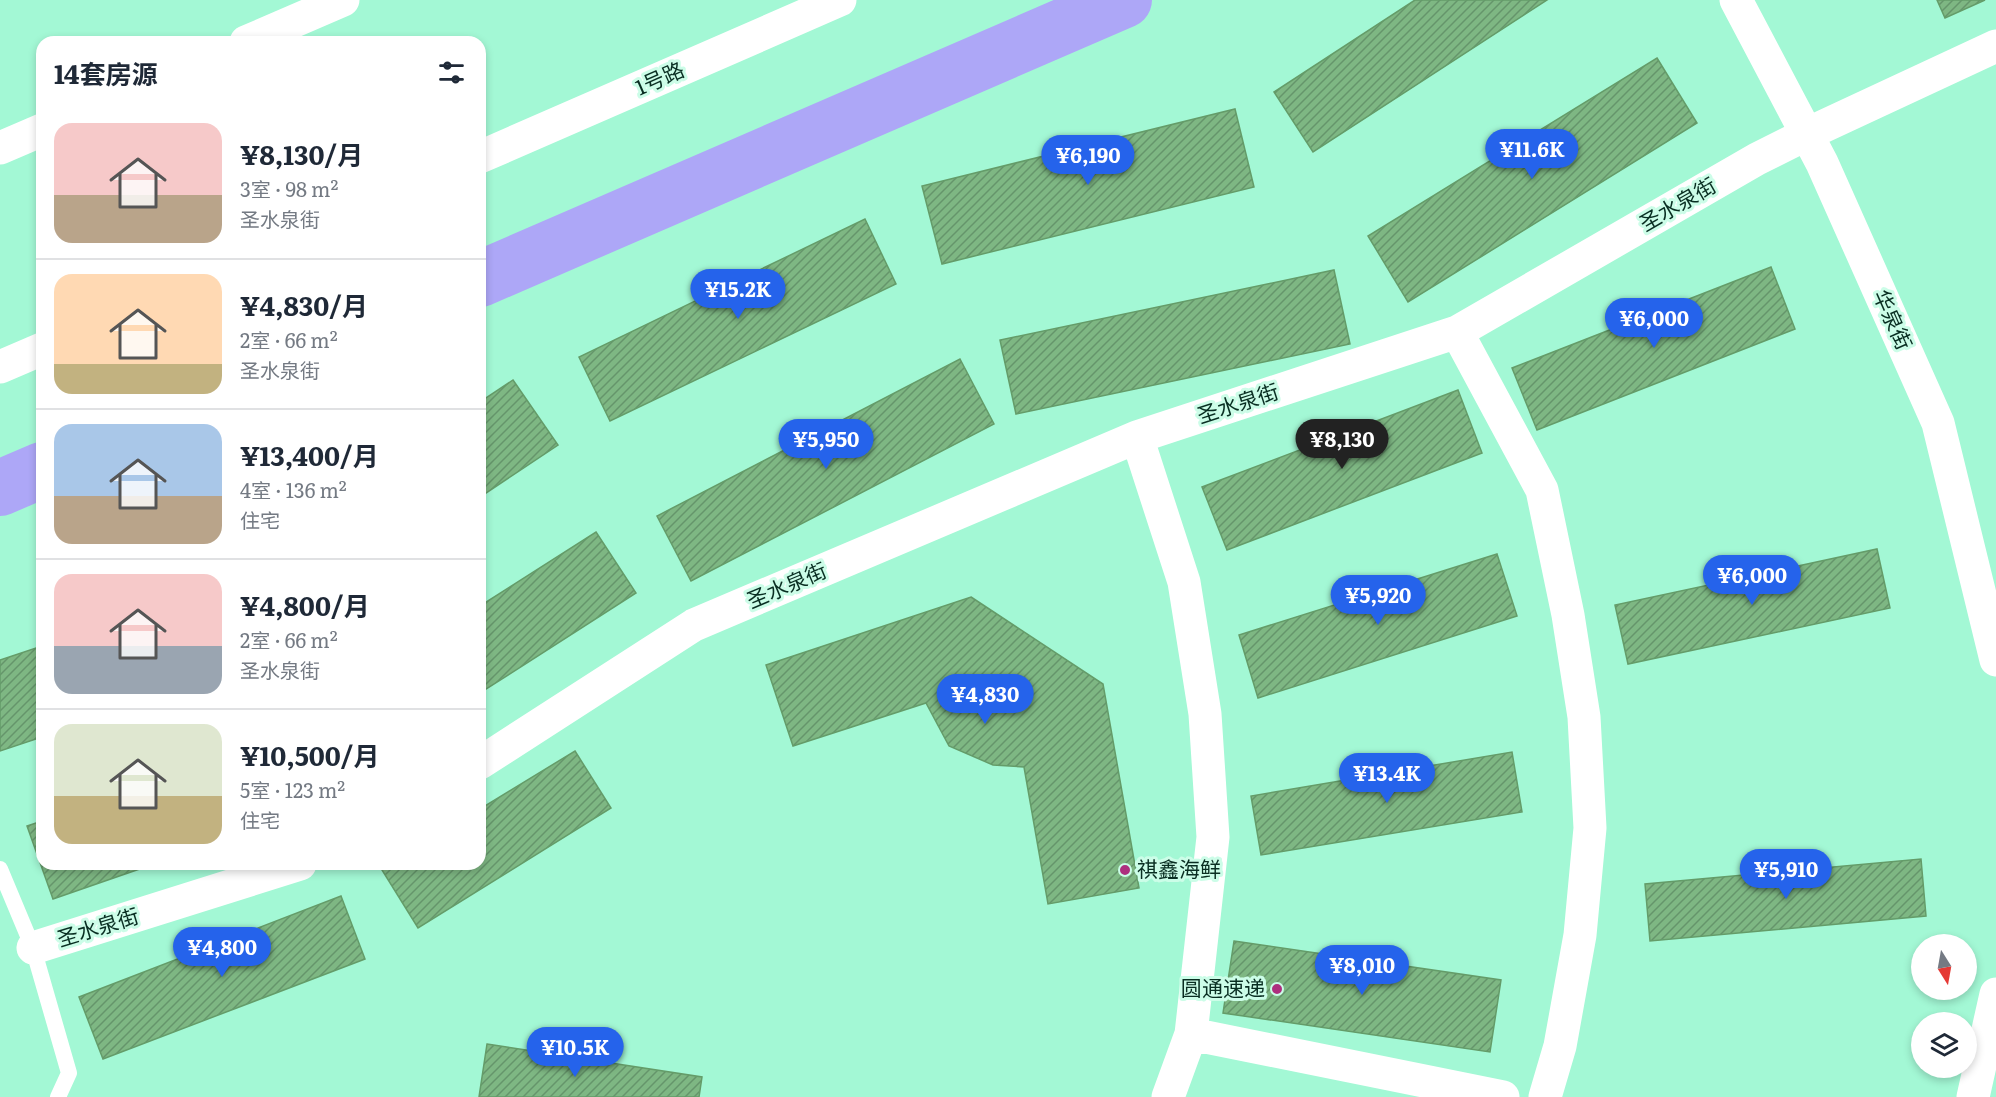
<!DOCTYPE html>
<html lang="zh">
<meta charset="utf-8">
<style>
:root{--surface:#fff;--page:#f6f6f7;--text:#1f2937;--muted:#747a83;--line:#e0e1e3;--accent:#2563eb}
body{margin:0;font-family:Literata,"Noto Sans SC",serif;background:var(--page);color:var(--text);height:100vh;display:flex;flex-direction:column;font-size:22px;white-space:nowrap}
*{box-sizing:border-box;margin:0}
p{font-size:20px;color:var(--muted)}
.icon{flex:none;width:33px;height:33px;fill:none;stroke:currentColor;stroke-width:2;stroke-linecap:round;stroke-linejoin:round}
.map{position:relative;flex:1;overflow:hidden}
.panel{position:absolute;left:36px;top:36px;width:450px;height:834px;display:flex;flex-direction:column;background:var(--surface);border-radius:18px;box-shadow:0 3px 9px #0003}
.panel>*{flex:none}
.needle{width:39px;rotate:169deg}
.controls{position:absolute;left:1911px;top:934px;display:grid;gap:12px}
.controls a{display:grid;place-items:center;width:66px;height:66px;border-radius:50%;background:var(--surface);box-shadow:0 3px 9px #0003;font-size:30px}
.price{position:absolute;translate:-50% -51px;padding:0 14px;border-radius:21px;background:var(--accent);color:#fff;font-size:20px;line-height:39px;filter:drop-shadow(0 2px 3px #0008)}
.price::after{content:'';position:absolute;left:50%;top:36px;width:18px;height:14px;margin-left:-9px;background:inherit;clip-path:polygon(0 0,100% 0,50% 100%)}
.price.active{background:#222;color:#fff}
ul{padding:0;list-style:none}
li{display:flex;align-items:center;gap:18px;height:150px;padding:0 18px}
li+li{border-top:2px solid var(--line)}
li span{display:grid;place-items:center;flex:none;width:168px;height:120px;border-radius:18px;color:#555}
li>.icon{margin-inline-start:auto}
span .icon{width:72px;height:72px;fill:#fffc;stroke-width:1}
li b{font-size:26px}
h2{display:flex;justify-content:space-between;align-items:center;height:72px;padding:0 18px;font-size:26px}
.map>svg:first-child{display:block}
.lines{fill:none;stroke-linecap:round;stroke-linejoin:round}
.river{stroke:#ada7f7;stroke-width:56}
.building{fill:url(#building-hatch);stroke:#649c69;stroke-width:1.5}
.service{stroke:#fff;stroke-width:16}
.minor{stroke:#fff;stroke-width:33}
.tertiary{stroke:#fff;stroke-width:33}
.poi-dot{fill:#ad2f7e;stroke:#ccfde8;stroke-width:2}
.labels{text-anchor:middle;stroke-width:6;stroke-linejoin:round;paint-order:stroke}
.street-label{font-size:21px;fill:#092e22;stroke:#ccfde8}
.poi-label{font-size:21px;fill:#092e22;stroke:#ccfde8;text-anchor:start}
</style>
<div class="map">
<svg width="1996" height="1097" viewBox="0 0 1996 1097">
<defs>
<pattern id="building-hatch" width="6" height="6" patternUnits="userSpaceOnUse" patternTransform="scale(1.5)"><rect width="6" height="6" fill="#7eb783"/><path d="M-1 1l2-2M0 6l6-6M5 7l2-2" fill="none" stroke="#65956b"/></pattern>
</defs>
<rect width="100%" height="100%" fill="#a3f8d5"/>
<g class="lines">
<path class="river" d="M480 279 1124 0
M0 488 42 470"/>
</g>
<path class="building" d="M1415 0H1547L1313 152 1274 92Z
M1937 0H1985L1945 18Z
M1657 58 1697 123 1408 302 1368 236Z
M1235 109 1254 187 942 264 922 186Z
M865 219 896 284 610 421 579 357Z
M1771 267 1795 329 1537 430 1512 368Z
M1334 270 1350 344 1016 414 1000 340Z
M960 359 994 424 691 581 657 516Z
M513 380 558 445 480 497V402Z
M1458 390 1482 453 1227 550 1202 487Z
M596 532 636 593 480 693V606Z
M1877 549 1890 608 1628 664 1615 605Z
M1497 554 1517 616 1258 698 1239 635Z
M971 597 1103 684 1139 888 1048 904 1024 767 993 765 949 746 926 703 793 746 766 665Z
M42 646V737L0 751V660Z
M575 751 611 808 418 928 382 870 392 864H480V809Z
M1512 752 1522 812 1261 855 1251 796Z
M42 821V864H154L53 899 27 826Z
M1921 859 1926 916 1650 941 1645 884Z
M341 896 365 959 103 1059 79 997Z
M1234 941 1501 980 1490 1052 1223 1013Z
M487 1044 702 1077 699 1097H479Z"/>
<g class="lines">
<path class="service" d="M0 869 33 948 69 1073 58 1097"/>
<path class="minor" d="M246 42 343 0
M0 148 42 130
M1457 332 1542 490 1568 615 1584 717 1590 828 1580 935 1560 1046 1545 1097
M1137 437 1184 582 1205 714 1213 837 1191 1034 1168 1097
M480 763 694 625 1137 437 1457 332 1757 159 1807 134 1996 46
M33 948 300 864
M1191 1034 1503 1097"/>
<path class="tertiary" d="M1736 0 1822 163 1938 423 1996 660
M480 157 840 0
M0 367 42 349
M1973 1097 1996 994"/>
</g>
<g class="poi-dot">
<circle cx="1125" cy="870" r="6"/>
<circle cx="1277" cy="989" r="6"/>
</g>
<g class="labels">
<g class="street-label">
<text transform="translate(660 79) rotate(-24)" y="7">1号路</text>
<text transform="translate(1678 205) rotate(-30)" y="7">圣水泉街</text>
<text transform="translate(1892 320) rotate(66)" y="7">华泉街</text>
<text transform="translate(1238 404) rotate(-18)" y="7">圣水泉街</text>
<text transform="translate(787 586) rotate(-23)" y="7">圣水泉街</text>
<text transform="translate(98 928) rotate(-17)" y="7">圣水泉街</text>
</g>
<g class="poi-label">
<text x="1137" y="877">祺鑫海鲜</text>
<text x="1265" y="996" text-anchor="end">圆通速递</text>
</g>
</g>
</svg>
<div class="controls">
<a><svg class="needle" viewBox="-14 -14 28 28"><path d="M0-13l5 13h-10z" fill="#e53935"/><path d="M0 13l5-13h-10z" fill="#747a83"/></svg></a>
<a><svg class="icon" aria-label="layers" viewBox="0 0 24 24"><path d="M12 4l9 5-9 5-9-5zM3 14l9 5 9-5"/></svg></a>
</div>
<b class="price" style="left:1532px;top:180px">¥11.6K</b>
<b class="price" style="left:1088px;top:186px">¥6,190</b>
<b class="price" style="left:738px;top:320px">¥15.2K</b>
<b class="price" style="left:1654px;top:349px">¥6,000</b>
<b class="price" style="left:826px;top:470px">¥5,950</b>
<b class="price active" style="left:1342px;top:470px">¥8,130</b>
<b class="price" style="left:1752px;top:606px">¥6,000</b>
<b class="price" style="left:1378px;top:626px">¥5,920</b>
<b class="price" style="left:985px;top:725px">¥4,830</b>
<b class="price" style="left:1387px;top:804px">¥13.4K</b>
<b class="price" style="left:1786px;top:900px">¥5,910</b>
<b class="price" style="left:222px;top:978px">¥4,800</b>
<b class="price" style="left:1362px;top:996px">¥8,010</b>
<b class="price" style="left:575px;top:1078px">¥10.5K</b>
<section class="panel">
<h2>14套房源<svg class="icon" aria-label="filters" viewBox="0 0 24 24"><path d="M4 7h16M4 17h16"/><circle cx="9" cy="7" r="2"/><circle cx="15" cy="17" r="2"/></svg></h2>
<ul>
<li><span style="background:linear-gradient(#f6c9c9 60%,#b9a48a 0)"><svg class="icon" aria-label="home" viewBox="0 0 24 24"><path d="M3 11l9-7 9 7M6 9v11h12V9"/></svg></span><div><b>¥8,130/月</b><p>3室 · 98 m²</p><p>圣水泉街</p></div></li>
<li><span style="background:linear-gradient(#ffd9b3 75%,#c2b280 0)"><svg class="icon" aria-label="home" viewBox="0 0 24 24"><path d="M3 11l9-7 9 7M6 9v11h12V9"/></svg></span><div><b>¥4,830/月</b><p>2室 · 66 m²</p><p>圣水泉街</p></div></li>
<li><span style="background:linear-gradient(#a9c7e8 60%,#b9a48a 0)"><svg class="icon" aria-label="home" viewBox="0 0 24 24"><path d="M3 11l9-7 9 7M6 9v11h12V9"/></svg></span><div><b>¥13,400/月</b><p>4室 · 136 m²</p><p>住宅</p></div></li>
<li><span style="background:linear-gradient(#f6c9c9 60%,#9aa5b1 0)"><svg class="icon" aria-label="home" viewBox="0 0 24 24"><path d="M3 11l9-7 9 7M6 9v11h12V9"/></svg></span><div><b>¥4,800/月</b><p>2室 · 66 m²</p><p>圣水泉街</p></div></li>
<li><span style="background:linear-gradient(#dfe7d0 60%,#c2b280 0)"><svg class="icon" aria-label="home" viewBox="0 0 24 24"><path d="M3 11l9-7 9 7M6 9v11h12V9"/></svg></span><div><b>¥10,500/月</b><p>5室 · 123 m²</p><p>住宅</p></div></li>
</ul>
</section>
</div>
